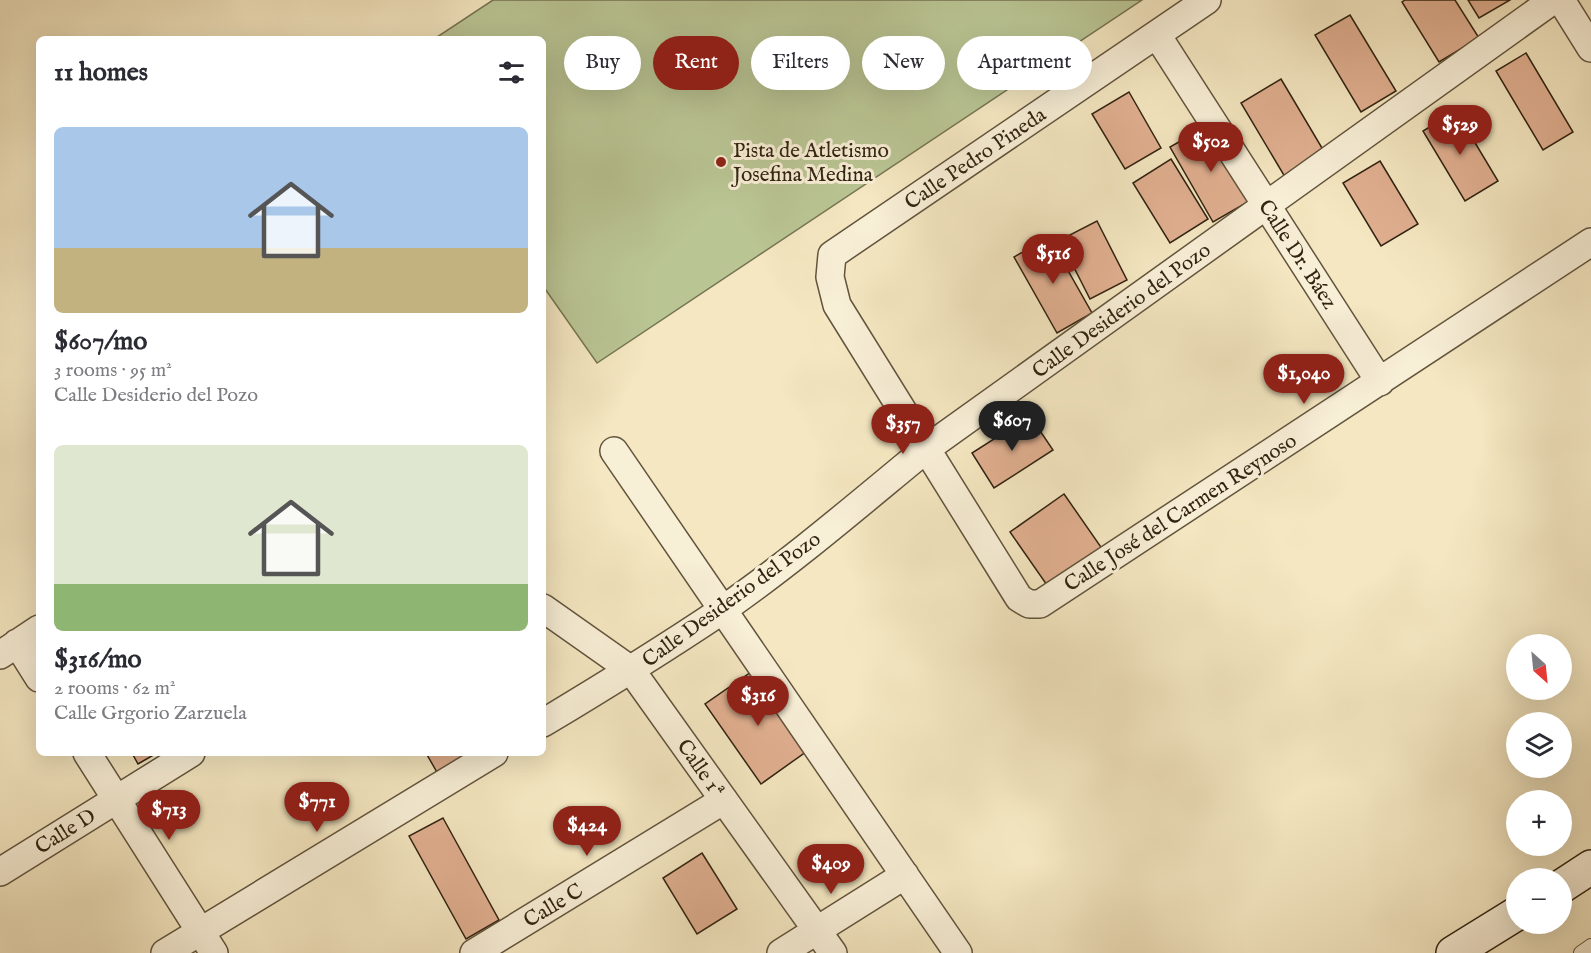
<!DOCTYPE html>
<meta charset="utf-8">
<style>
:root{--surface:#fff;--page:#f7f7f7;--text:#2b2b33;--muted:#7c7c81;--accent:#8f2418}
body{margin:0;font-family:"IM FELL English",serif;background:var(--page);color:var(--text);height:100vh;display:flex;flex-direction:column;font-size:22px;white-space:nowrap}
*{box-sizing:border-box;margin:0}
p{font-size:20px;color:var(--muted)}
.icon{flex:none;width:33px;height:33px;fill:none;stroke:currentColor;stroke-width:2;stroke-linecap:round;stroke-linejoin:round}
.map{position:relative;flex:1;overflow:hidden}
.drawer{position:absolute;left:36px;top:36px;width:510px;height:720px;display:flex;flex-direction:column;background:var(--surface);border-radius:9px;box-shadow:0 6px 24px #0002}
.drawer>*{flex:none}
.hud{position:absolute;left:564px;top:36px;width:570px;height:54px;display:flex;gap:12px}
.needle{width:39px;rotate:153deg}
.controls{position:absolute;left:1506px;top:634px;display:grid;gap:12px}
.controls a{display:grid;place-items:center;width:66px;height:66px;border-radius:50%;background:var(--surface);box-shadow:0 6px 24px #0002;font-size:30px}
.price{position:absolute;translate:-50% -51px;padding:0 14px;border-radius:21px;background:var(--accent);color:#fff;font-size:20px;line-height:39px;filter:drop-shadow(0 2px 3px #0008)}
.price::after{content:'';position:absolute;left:50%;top:36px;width:18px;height:14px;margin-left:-9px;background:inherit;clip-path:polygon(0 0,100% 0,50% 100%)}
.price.active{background:#222;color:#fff}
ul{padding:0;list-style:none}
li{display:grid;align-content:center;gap:12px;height:318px;padding:0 18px}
li span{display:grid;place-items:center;height:186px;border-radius:9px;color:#555}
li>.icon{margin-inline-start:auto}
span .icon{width:108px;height:108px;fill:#fffc;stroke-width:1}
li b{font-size:26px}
h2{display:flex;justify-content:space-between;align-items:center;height:72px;padding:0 18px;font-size:26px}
.pill{padding:0 21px;border-radius:27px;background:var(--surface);box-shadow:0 6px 24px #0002;font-size:21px;line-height:54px}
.pill.active{background:var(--accent);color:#fff}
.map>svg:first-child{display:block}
.green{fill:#bac594;stroke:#767452;stroke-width:1.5}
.building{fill:#e0af90;stroke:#312311;stroke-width:1.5}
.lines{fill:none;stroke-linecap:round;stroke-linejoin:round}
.service-casing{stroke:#62543d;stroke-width:16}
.minor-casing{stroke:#62543d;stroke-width:30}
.secondary-casing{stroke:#312311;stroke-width:36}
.service{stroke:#f8efd7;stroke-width:14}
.minor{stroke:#f8efd7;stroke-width:27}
.secondary{stroke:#f8efd7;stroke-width:33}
.poi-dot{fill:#8f2418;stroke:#f8efd7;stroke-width:2}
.labels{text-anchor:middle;stroke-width:6;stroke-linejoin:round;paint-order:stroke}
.poi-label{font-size:21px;fill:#312311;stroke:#f8efd7;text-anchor:start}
.street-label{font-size:21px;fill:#312311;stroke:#f8efd7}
</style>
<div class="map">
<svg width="1591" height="953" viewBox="0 0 1591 953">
<rect width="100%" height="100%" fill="#f4e7c1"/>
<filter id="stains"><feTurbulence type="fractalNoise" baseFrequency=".00333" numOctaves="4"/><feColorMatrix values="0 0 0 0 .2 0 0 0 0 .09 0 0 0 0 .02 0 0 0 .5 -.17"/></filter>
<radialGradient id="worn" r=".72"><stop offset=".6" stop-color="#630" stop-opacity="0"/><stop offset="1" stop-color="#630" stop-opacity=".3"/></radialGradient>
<path class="green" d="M493 0H1142L597 363 543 286V39H434Z"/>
<path class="building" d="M1405 0H1455L1479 38 1439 62 1402 2Z
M1468 0H1510L1479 18Z
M1350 15 1396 91 1361 112 1315 35Z
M1526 53 1573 132 1543 150 1496 71Z
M1281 79 1325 153 1285 177 1241 103Z
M1129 92 1161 148 1125 169 1092 114Z
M1456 111 1498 181 1465 201 1423 131Z
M1210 124 1253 199 1213 222 1170 147Z
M1171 159 1208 219 1170 243 1133 183Z
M1380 161 1418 224 1381 246 1343 183Z
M1097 221 1127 280 1090 299 1060 240Z
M1049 237 1092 313 1057 333 1014 257Z
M1030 416 1053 450 994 488 972 453Z
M1064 494 1103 550 1049 588 1010 532Z
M754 670 810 749 761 784 705 704Z
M132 753H157L138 764Z
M426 753H473L438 774Z
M443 818 499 920 466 939 409 836Z
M702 853 737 909 697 934 663 878Z"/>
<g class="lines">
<g class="service-casing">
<path id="service" d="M1581 953 1591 946"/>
</g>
<g class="minor-casing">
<path id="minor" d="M1207 0 832 255 830 277 837 305 1019 598 1029 604H1040L1591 242
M1561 0 1591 48
M1157 35 1380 382
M614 451 958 953
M543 608 631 670 833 953
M17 643 39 678
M0 655 39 629
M543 723C603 687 663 650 721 611 793 561 859 504 926 449L1553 0
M87 753 214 953
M0 872 191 753
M165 953 494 753
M474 953 724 800
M781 953 905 875"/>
</g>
<g class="secondary-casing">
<path id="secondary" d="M1562 886 1591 867
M1453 953 1516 914"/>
</g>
<use href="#service" class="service"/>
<use href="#minor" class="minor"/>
<use href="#secondary" class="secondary"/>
</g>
<circle class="poi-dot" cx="721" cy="162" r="6"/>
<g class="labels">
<g class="poi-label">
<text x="733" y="157">Pista de Atletismo<tspan x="733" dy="24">Josefina Medina</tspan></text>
</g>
<g class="street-label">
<text transform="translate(975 158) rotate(-34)" y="7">Calle Pedro Pineda</text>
<text transform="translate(1298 254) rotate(57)" y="7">Calle Dr. Báez</text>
<text transform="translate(1121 310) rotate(-36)" y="7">Calle Desiderio del Pozo</text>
<text transform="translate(1180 512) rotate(-33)" y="7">Calle José del Carmen Reynoso</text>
<text transform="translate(731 599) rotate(-36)" y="7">Calle Desiderio del Pozo</text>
<text transform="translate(701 768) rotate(55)" y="7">Calle 1ª</text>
<text transform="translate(65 831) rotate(-32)" y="7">Calle D</text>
<text transform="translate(553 905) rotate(-31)" y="7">Calle C</text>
</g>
</g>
<rect width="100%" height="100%" filter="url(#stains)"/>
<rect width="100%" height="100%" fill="url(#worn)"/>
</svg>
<div class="controls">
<a><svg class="needle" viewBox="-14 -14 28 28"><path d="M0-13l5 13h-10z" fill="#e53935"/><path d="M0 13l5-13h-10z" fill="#7c7c81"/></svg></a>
<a><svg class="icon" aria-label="layers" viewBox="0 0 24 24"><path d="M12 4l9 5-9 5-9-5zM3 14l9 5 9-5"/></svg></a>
<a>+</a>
<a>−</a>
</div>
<b class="price" style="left:1460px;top:156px">$529</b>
<b class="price" style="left:1211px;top:173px">$502</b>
<b class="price" style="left:1053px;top:285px">$516</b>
<b class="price" style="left:1304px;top:405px">$1,040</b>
<b class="price active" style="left:1012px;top:452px">$607</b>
<b class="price" style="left:903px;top:455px">$357</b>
<b class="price" style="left:758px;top:727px">$316</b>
<b class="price" style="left:317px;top:833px">$771</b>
<b class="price" style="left:169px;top:841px">$713</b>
<b class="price" style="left:587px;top:857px">$424</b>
<b class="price" style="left:831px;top:895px">$409</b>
<div class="hud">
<a class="pill">Buy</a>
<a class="pill active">Rent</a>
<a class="pill">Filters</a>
<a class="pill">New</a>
<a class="pill">Apartment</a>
</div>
<section class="drawer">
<h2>11 homes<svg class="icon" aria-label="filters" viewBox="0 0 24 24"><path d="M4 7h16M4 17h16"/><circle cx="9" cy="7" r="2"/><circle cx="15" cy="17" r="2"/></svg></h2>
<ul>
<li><span style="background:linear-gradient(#a9c7e8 65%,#c2b280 0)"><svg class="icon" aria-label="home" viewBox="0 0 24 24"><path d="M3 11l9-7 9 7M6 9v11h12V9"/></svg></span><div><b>$607/mo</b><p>3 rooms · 95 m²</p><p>Calle Desiderio del Pozo</p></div></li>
<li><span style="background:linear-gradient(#dfe7d0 75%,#8fb573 0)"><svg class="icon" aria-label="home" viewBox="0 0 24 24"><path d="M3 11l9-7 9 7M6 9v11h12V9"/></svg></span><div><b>$316/mo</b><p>2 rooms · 62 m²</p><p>Calle Grgorio Zarzuela</p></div></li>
</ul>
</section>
</div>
